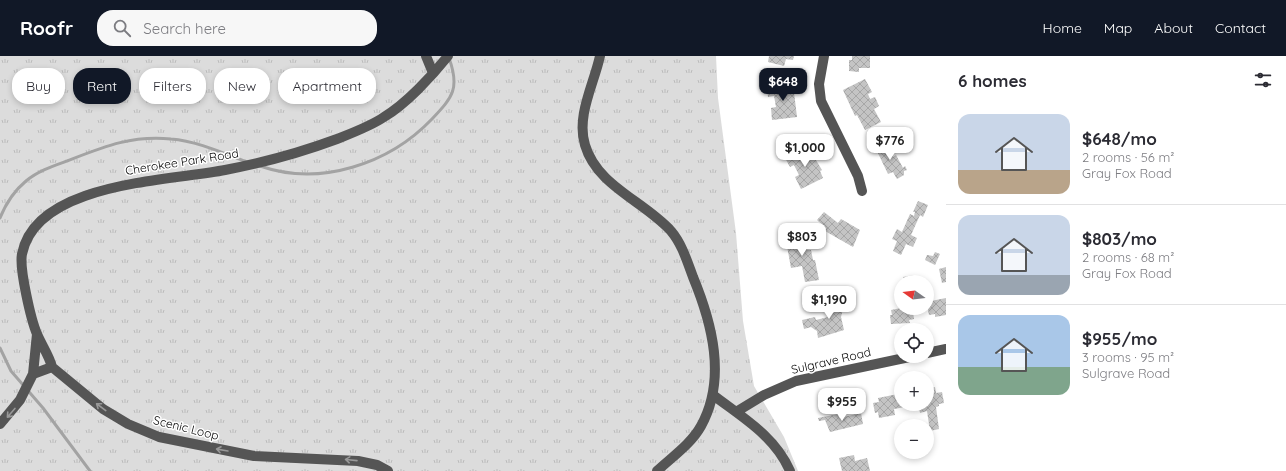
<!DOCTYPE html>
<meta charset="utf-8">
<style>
:root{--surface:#fff;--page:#f7f7f7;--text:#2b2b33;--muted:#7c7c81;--line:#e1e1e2;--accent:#111827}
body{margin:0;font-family:Quicksand,sans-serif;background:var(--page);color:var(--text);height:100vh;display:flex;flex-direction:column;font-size:15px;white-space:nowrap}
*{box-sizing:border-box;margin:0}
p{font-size:13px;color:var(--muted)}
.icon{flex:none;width:22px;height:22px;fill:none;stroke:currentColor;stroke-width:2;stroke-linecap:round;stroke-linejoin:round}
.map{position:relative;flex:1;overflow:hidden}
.panel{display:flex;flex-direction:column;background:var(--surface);width:340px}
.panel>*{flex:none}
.top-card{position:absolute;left:12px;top:12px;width:380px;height:36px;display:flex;gap:8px}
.needle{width:26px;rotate:284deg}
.buttons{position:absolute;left:894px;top:219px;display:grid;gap:8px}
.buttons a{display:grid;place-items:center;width:40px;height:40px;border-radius:50%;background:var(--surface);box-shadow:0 2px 6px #0003;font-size:20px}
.price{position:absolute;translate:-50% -34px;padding:0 9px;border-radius:8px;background:#fff;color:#222;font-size:13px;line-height:26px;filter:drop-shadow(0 1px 2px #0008)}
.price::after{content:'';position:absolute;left:50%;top:24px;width:12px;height:9px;margin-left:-6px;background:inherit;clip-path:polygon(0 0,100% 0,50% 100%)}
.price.active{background:var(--accent);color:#fff}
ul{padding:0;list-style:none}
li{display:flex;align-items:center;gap:12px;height:100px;padding:0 12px}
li+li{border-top:1px solid var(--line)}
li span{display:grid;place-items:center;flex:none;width:112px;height:80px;border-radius:12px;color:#555}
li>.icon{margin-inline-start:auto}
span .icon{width:48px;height:48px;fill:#fffc;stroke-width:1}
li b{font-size:17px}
h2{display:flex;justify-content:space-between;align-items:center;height:48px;padding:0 12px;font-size:17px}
.pill{padding:0 14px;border-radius:16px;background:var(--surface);box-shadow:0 2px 6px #0003;font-size:14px;line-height:36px}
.pill.active{background:var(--accent);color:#fff}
header{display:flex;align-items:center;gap:24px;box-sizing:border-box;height:56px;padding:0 20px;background:var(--accent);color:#fff}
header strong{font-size:19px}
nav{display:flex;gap:22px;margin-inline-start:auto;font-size:14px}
.search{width:280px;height:36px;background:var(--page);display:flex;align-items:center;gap:10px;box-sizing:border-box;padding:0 14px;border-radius:16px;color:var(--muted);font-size:15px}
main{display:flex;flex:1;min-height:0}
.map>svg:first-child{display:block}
.park{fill:url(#park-tufts)}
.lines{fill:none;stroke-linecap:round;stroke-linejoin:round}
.stream{stroke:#a3a3a3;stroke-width:3}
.building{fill:url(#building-cross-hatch)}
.minor{stroke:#555;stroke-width:10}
.oneway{stroke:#999}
.labels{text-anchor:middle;stroke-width:3;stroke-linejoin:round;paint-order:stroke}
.street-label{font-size:12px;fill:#000;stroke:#fff}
</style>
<header>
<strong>Roofr</strong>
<div class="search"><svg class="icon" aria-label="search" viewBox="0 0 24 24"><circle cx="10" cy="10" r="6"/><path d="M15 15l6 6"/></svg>Search here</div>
<nav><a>Home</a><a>Map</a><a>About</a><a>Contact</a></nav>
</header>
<main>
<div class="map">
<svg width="946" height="415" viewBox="0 0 946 415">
<defs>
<pattern id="park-tufts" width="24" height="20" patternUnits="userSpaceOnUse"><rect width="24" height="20" fill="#dcdcdc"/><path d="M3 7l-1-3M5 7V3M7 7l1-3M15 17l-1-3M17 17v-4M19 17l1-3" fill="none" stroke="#bbb"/></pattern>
<pattern id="building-cross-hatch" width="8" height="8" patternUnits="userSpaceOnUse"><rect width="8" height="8" fill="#c4c4c4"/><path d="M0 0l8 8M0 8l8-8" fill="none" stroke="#a7a7a7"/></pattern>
</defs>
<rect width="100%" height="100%" fill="#fff"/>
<path class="park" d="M0 0H716L718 42 736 177 743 265 754 330 784 381 798 415H0Z"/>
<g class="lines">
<path class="stream" d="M260 110C320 131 389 108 432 63 453 41 460 32 449 2
M0 162C6 147 14 135 26 125 38 115 53 110 67 105 103 91 131 79 171 83 197 85 223 97 247 106
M0 292 11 315 43 352 90 415"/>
</g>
<path class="building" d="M769 0H794L793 4 786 3 784 10 768 6Z
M852 0H870V12H859V16L849 15V4H852Z
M865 23 872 36 868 38 870 43 875 41 879 50 874 53 881 66 865 74 857 59 855 60 843 34Z
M793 28 797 61 772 64 771 52 776 51 774 40 768 41 767 31Z
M885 86 889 96 891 95 893 101 896 99 903 112 905 110 907 114 904 115V119L897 123 893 116 888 118 875 91Z
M808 91 822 114 820 115 823 122 801 133 795 121 799 119 794 109 790 111 785 102Z
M918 145 928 149 923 161 920 159 911 179 917 182 913 191 906 188 901 199 893 195 897 185 892 183 897 173 902 176 910 158 914 160 915 156H913Z
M824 156 838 167 841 163 860 174 853 191 825 175 826 172 817 164Z
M794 177 795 181 802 179 807 194H811L813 204H815L819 224 805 226 802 210 791 212 785 179Z
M935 196 940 198 935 209 925 204 927 199 933 200Z
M946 211V226L942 227 939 213Z
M914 219 915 226H904L903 221Z
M838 238 848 246 843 253 841 261 844 274 818 282 817 275 811 271 804 273 802 264 815 261 816 264 828 261V258L834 257 835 251 831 248Z
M946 242V259L935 261V258L929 259 927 249 932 248 931 245Z
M901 252H916L917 256H913L914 263 909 264 910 267 891 268 890 259H892L891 254Z
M935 331 936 337 942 336 944 347 939 348V350L936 351 939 373 930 375 927 355 920 357 918 348H927V332Z
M898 338 901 348H904L905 351 894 353 895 359 879 362 878 356 875 357 873 347 879 346 878 342Z
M861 357 863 368 830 376 825 364 819 365 818 362 838 358 839 362Z
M854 399 855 405 867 402 870 415H842L839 402Z"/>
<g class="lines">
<path class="minor" d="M426 0 433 17
M600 0C594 28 576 60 585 89 597 130 644 145 671 175 682 188 687 205 693 221 712 267 727 323 701 370 691 388 672 401 657 415
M824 0 819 28 821 45 858 120 862 135
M927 297 946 293
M52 311C49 299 42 290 37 278 31 264 19 212 22 198 36 126 169 125 225 114 262 107 302 96 337 83 352 77 371 70 384 61 406 48 432 20 448 0
M33 318 52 311 103 353 128 368 159 381 254 400 358 405 377 409 388 415
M713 339C742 361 775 380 790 415
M736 356 764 339 796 325 914 300
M0 368 20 344 33 318 37 278"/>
</g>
<defs><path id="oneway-shaft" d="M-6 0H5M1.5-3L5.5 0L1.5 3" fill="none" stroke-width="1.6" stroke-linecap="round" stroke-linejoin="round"/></defs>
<g class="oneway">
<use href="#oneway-shaft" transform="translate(101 351) rotate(-143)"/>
<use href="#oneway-shaft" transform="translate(11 357) rotate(131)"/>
<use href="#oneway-shaft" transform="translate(222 394) rotate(-170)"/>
<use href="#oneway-shaft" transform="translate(351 404) rotate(-174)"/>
</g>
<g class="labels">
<g class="street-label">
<text transform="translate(182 106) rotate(-9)" y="4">Cherokee Park Road</text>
<text transform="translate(831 305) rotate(-13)" y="4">Sulgrave Road</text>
<text transform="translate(186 372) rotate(14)" y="4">Scenic Loop</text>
</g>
</g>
</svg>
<div class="buttons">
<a><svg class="needle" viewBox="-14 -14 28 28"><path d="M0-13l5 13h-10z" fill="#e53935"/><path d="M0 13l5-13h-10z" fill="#7c7c81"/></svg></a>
<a><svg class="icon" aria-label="locate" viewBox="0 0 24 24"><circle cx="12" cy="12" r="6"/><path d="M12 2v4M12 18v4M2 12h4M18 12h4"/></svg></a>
<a>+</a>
<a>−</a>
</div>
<b class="price active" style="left:783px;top:46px">$648</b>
<b class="price" style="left:890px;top:105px">$776</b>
<b class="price" style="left:805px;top:112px">$1,000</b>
<b class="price" style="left:802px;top:201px">$803</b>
<b class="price" style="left:829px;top:264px">$1,190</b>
<b class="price" style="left:842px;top:366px">$955</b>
<div class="top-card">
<a class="pill">Buy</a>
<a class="pill active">Rent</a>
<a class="pill">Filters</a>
<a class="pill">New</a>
<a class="pill">Apartment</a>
</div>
</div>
<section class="panel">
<h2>6 homes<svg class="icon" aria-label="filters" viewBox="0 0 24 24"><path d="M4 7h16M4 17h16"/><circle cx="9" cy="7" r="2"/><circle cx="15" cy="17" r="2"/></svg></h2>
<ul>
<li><span style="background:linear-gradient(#c9d6e8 70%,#b9a48a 0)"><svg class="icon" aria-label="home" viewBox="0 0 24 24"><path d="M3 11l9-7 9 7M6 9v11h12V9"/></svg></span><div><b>$648/mo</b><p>2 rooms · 56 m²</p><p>Gray Fox Road</p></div></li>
<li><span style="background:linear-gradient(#c9d6e8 75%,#9aa5b1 0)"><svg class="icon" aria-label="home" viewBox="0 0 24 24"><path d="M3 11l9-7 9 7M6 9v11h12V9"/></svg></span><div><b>$803/mo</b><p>2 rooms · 68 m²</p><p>Gray Fox Road</p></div></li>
<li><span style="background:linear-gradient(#a9c7e8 65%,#7fa58c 0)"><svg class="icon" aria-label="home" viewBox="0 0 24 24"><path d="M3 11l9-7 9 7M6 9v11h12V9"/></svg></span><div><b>$955/mo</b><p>3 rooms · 95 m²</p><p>Sulgrave Road</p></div></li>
</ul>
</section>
</main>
